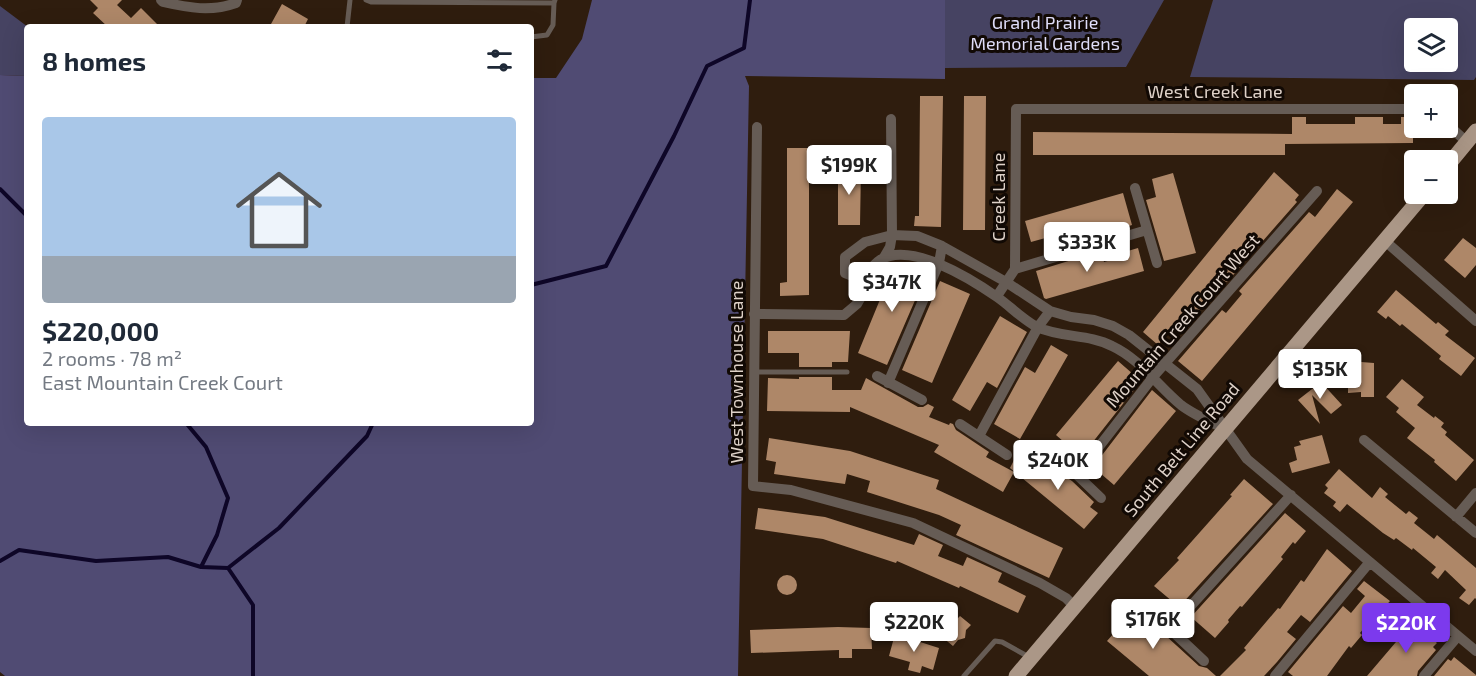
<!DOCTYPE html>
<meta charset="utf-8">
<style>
:root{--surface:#fff;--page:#f6f6f7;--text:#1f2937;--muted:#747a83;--line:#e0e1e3;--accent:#7c3aed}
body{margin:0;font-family:"Exo 2",sans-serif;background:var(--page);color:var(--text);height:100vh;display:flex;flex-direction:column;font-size:22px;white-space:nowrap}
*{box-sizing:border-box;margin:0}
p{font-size:20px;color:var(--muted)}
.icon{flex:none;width:33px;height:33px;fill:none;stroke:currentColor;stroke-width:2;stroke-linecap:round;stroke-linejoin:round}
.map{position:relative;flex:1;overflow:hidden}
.details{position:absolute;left:24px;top:24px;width:510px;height:402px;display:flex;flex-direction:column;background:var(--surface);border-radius:6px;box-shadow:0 6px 24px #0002}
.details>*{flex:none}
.controls{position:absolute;left:1404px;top:18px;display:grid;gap:12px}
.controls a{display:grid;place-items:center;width:54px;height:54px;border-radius:6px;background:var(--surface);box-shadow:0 6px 24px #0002;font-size:30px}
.price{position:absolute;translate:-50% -51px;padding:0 14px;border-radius:6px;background:#fff;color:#222;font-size:20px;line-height:39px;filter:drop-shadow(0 2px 3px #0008)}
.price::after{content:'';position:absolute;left:50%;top:36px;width:18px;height:14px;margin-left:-9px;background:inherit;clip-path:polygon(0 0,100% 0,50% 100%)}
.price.current{background:var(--accent);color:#fff}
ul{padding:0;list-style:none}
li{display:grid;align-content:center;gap:12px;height:318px;padding:0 18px}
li+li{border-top:2px solid var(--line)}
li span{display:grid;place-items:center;height:186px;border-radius:6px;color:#555}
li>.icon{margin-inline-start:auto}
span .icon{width:108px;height:108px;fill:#fffc;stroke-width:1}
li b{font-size:26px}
h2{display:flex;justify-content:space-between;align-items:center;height:72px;padding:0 18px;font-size:26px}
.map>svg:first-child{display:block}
.green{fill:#464362;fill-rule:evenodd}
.forest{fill:#504b73}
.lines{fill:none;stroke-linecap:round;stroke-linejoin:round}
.stream{stroke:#0e0627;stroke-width:4}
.building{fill:#ae8768}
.lane{stroke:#665c55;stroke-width:5}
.street{stroke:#665c55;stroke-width:10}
.primary{stroke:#ab9787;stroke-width:15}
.labels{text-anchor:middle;stroke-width:6;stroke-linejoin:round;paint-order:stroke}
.park-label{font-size:18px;fill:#dfddf9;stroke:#110904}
.street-label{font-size:18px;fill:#ded1c8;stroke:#110904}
</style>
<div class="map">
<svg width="1476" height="676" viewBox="0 0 1476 676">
<rect width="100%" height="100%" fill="#2f1d0e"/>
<path class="green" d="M945 0H1164L1126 67 944 68Z
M1213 0H1476V77L1474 80 1190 77ZM1448 28V62H1414V28Z
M0 6 28 27 27 76 0 75Z"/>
<path class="forest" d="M592 0H945V79L745 76 749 86 738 676H5L0 672V75L27 76V423H531V78H556L582 39Z"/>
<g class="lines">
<path class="stream" d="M0 189 27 216
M531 285 606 266 674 136 707 66 744 48 750 0
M186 423 206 447 228 498 217 535 201 567
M0 561 19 550 96 561 168 557 201 567 228 568 253 605V676
M228 568 279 528 367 436 373 423"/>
</g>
<path class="building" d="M90 0H122L117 5 131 18 141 8 160 27H108L93 13 98 8Z
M282 4 308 19 304 27H278L271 24Z
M920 96H943L941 227 914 226 915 216H919Z
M964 96H986L985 230H963Z
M1292 117H1306V124H1355V117H1383V124H1401V117H1413V143L1285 144V155H1033V132L1292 134Z
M787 148H809V295L780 296V283L787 282Z
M838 168H861L860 225H838Z
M1274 172 1299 195 1295 200 1297 202 1255 250 1251 246 1237 262 1241 266 1227 282 1224 281 1187 327 1179 320 1158 345 1143 332Z
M1173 173 1196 253 1164 261 1146 200 1156 197 1152 179Z
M1337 189 1353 202 1202 381 1178 361 1222 310 1226 313 1242 294 1239 291 1309 212 1315 217Z
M1123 193 1132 225 1071 245 1067 232 1031 242 1025 221Z
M1463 238 1476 248V265L1465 278 1444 260Z
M1138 248 1144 271 1046 299 1044 298 1036 271 1101 251 1104 262 1122 257 1121 253Z
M895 263H899L926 275 887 365 858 353Z
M940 281 970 294 932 383 902 370Z
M1396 290 1436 324 1438 322 1449 331 1445 335 1475 358 1461 376 1439 359 1441 356 1402 324 1400 326 1388 316 1386 319 1377 312Z
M1000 316 1027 332 997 388 987 382 970 411 952 400Z
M768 331H850L848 362H832V367H799V353H768Z
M1051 345 1068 355 1020 439 994 424 1025 367 1035 373Z
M1118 361 1141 381 1081 457 1056 435Z
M1348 361 1374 363V397H1361V392L1348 393Z
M799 377H832V390H861L866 378 918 407H923L928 404 934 407 929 417 949 425 950 423 953 424 956 430 989 452 986 457 1014 472 1003 492 934 452 939 445 850 407V412L767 411 768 378 799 379Z
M1402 379 1424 397 1417 405 1434 418 1435 416 1444 423 1441 427 1447 432 1445 435 1474 460 1456 481 1434 462 1435 460 1407 438 1415 428 1396 412 1399 408 1386 397Z
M1321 382 1342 405 1331 414 1312 395 1320 424 1298 400Z
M1152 390 1176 411 1114 485 1093 467Z
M1322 435 1330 463 1292 473 1289 463 1297 460 1294 447 1301 445 1299 441Z
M769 438 850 451 939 480 936 489 1063 548 1049 578 956 535 961 525 939 515 867 492 870 481 847 474 845 484 774 474 776 462 766 460Z
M1033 458 1042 466 1044 463 1072 481 1094 502 1090 507 1098 513 1084 529 1010 468 1014 460 1026 466Z
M1339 469 1372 498 1380 487 1388 494 1385 497 1406 514 1409 511 1418 518 1414 523 1434 539 1437 535 1476 568V599L1475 598 1469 605 1459 598 1466 590 1445 570 1438 579 1431 573 1436 567 1413 548 1412 550 1396 538 1394 540 1383 533 1347 504 1340 512 1333 506 1336 502 1324 493 1328 488 1325 485Z
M1244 479 1273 504 1179 607 1154 586 1179 560 1177 558 1232 496 1230 495Z
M758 508 825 517 914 545 919 534 943 545 938 556 963 566 967 557 1002 573 998 582 1026 596 1018 613 960 586 959 588 897 561 896 563 823 539 755 529Z
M1285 513 1306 531 1295 544 1293 542 1281 557 1283 559 1242 607 1240 606 1228 620 1229 622 1215 638 1191 617Z
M1327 549 1352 571 1310 622 1301 615 1287 632 1296 639 1277 662 1264 676H1220L1246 650 1244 648 1278 608 1280 609 1301 580 1304 582Z
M777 585a10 10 0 1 1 20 0a10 10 0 1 1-20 0Z
M1364 581 1390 601 1374 619 1372 618 1360 633 1362 635 1351 648 1349 646 1327 676H1293L1288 672 1343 606 1351 613 1365 596 1357 589Z
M1136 608 1139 611V617L1142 620 1165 635 1199 666 1207 668 1216 676H1149L1107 641Z
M960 616 971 625 966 630 965 638 958 640 953 646 942 637 946 632 948 622 955 621Z
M1413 622 1437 643 1433 647 1436 650 1418 671 1417 676H1367Z
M838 627 871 628 872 649H852V658H839V650L751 653 750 630Z
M895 634 939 648 933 670 922 666 920 673 908 670 910 662 889 656Z
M1454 657 1476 675V676H1434L1448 659 1451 661Z"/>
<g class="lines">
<path class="lane" d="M366 0 371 2 554 3 555 0
M347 27 350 0
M531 37 547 35 553 25 554 3
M755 372H847
M964 676 995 641 1002 642 1029 657"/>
<path class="street" d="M161 0 163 2C189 8 211 12 236 3L237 0
M1448 125 1467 142
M757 127 753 486 791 490 913 523 1040 583 1066 598 1075 607
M1135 188 1157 263
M1385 241 1476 321
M1015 269 1147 230
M997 296 1015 269 1016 109H1414
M754 314 844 315 857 304 890 247 892 235 891 119
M877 376 922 400
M888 383 939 263 942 246
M960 424 1007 455
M1225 429C1211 422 1194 415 1181 405 1158 386 1140 359 1112 346 1089 334 1061 338 1037 327 1022 319 1010 306 997 297 971 279 911 241 880 260 873 265 867 273 860 279L845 273V257L865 242 892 235 917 236 942 246 1006 282 1050 311 1071 317 1094 320 1113 326 1129 335 1197 389 1247 459 1476 651
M979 436 1038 327 1050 311
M1364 440 1476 533
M1047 456 1077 475 1101 498
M1077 475 1153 377 1317 191
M1456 517 1476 493
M1146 614 1170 629 1204 661
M1170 629 1291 495
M1275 676 1369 563
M1424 676 1458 636"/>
<path class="primary" d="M1448 165 1476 131
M1016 676 1424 194"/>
</g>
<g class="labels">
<g class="park-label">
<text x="1045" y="29">Grand Prairie<tspan x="1045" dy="21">Memorial Gardens</tspan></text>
</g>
<g class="street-label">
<text x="1215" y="98">West Creek Lane</text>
<text transform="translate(999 197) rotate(-90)" y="6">Creek Lane</text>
<text transform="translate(1183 321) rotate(-49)" y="6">Mountain Creek Court West</text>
<text transform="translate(737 372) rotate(-90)" y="6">West Townhouse Lane</text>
<text transform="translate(1182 450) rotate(-50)" y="6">South Belt Line Road</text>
</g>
</g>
</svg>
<div class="controls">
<a><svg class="icon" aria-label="layers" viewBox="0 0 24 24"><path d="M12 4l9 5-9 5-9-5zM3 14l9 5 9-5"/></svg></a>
<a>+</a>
<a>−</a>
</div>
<b class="price" style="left:849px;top:196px">$199K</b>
<b class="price" style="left:1087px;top:273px">$333K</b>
<b class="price" style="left:892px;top:313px">$347K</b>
<b class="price" style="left:1320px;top:400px">$135K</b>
<b class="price" style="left:1058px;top:491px">$240K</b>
<b class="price" style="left:1153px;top:650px">$176K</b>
<b class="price" style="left:914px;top:653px">$220K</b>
<b class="price current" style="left:1406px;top:654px">$220K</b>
<section class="details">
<h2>8 homes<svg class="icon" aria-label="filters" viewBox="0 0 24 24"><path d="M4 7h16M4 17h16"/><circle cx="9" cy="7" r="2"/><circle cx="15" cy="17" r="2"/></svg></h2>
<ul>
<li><span style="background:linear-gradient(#a9c7e8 75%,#9aa5b1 0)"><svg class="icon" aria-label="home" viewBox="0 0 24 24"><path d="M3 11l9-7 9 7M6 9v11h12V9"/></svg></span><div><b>$220,000</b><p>2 rooms · 78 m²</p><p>East Mountain Creek Court</p></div></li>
</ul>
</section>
</div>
